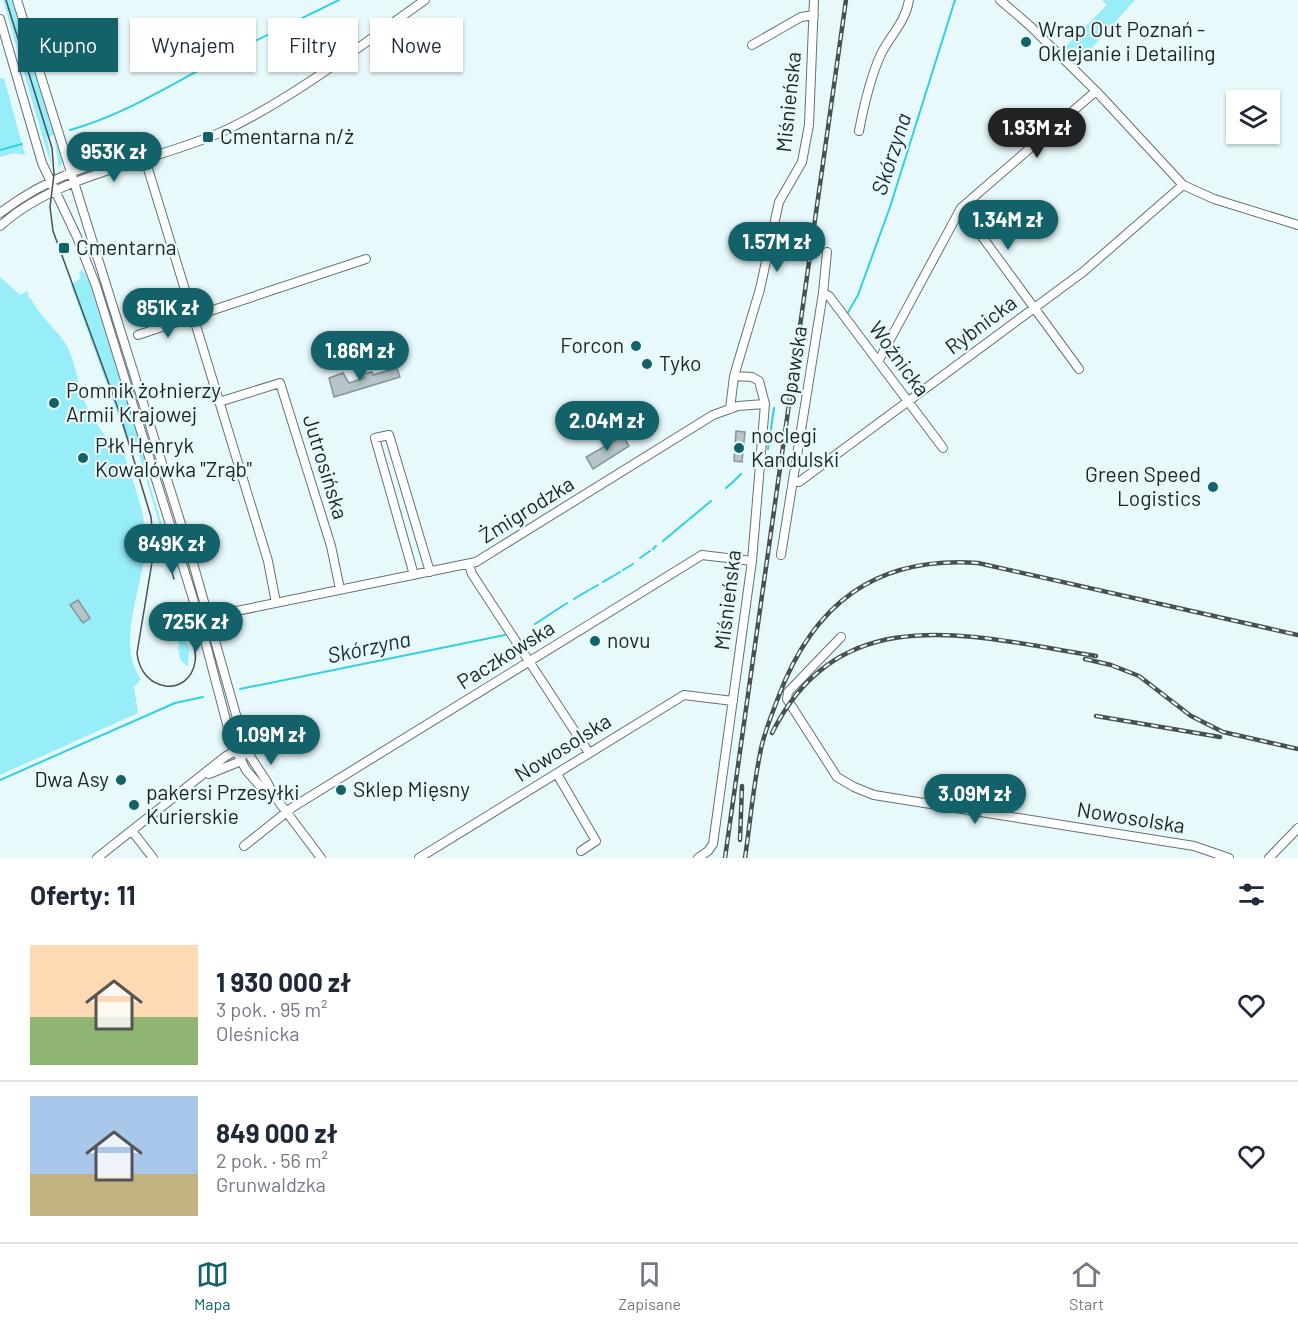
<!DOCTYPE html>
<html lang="pl">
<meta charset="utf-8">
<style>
:root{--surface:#fff;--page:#f2f2f3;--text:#1f2937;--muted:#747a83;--line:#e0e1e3;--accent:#13626a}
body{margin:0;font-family:Barlow,sans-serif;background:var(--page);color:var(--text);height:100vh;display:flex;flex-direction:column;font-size:22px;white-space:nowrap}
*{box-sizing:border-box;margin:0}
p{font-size:20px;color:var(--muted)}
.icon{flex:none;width:33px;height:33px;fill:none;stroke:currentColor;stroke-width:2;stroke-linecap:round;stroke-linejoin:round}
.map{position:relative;height:858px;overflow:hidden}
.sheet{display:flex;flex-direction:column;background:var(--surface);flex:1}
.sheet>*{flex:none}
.banner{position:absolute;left:18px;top:18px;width:600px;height:54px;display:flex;gap:12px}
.buttons{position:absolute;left:1226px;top:90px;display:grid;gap:12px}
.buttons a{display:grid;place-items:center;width:54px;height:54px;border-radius:0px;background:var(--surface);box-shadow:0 2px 4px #0004;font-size:30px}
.price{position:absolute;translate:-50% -51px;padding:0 14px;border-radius:21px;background:var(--accent);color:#fff;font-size:20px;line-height:39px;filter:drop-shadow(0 2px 3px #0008)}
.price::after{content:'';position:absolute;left:50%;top:36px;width:18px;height:14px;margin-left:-9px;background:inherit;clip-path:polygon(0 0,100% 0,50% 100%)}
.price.on{background:#222;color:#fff}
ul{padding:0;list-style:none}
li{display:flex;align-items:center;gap:18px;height:150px;padding:0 30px}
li+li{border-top:2px solid var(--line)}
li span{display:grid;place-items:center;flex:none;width:168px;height:120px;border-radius:0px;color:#555}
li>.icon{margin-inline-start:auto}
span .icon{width:72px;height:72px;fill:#fffc;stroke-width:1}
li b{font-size:26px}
h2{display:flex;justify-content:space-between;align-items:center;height:72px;padding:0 30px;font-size:26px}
.pill{padding:0 21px;border-radius:0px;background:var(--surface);box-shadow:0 2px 4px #0004;font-size:21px;line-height:54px}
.pill.on{background:var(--accent);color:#fff}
.tab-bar{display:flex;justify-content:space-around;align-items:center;height:84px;border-top:2px solid var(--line);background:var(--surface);font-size:16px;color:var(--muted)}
.tab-bar a{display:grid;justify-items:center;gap:3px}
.tab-bar .on{color:var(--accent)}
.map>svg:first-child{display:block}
.green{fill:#97edf8}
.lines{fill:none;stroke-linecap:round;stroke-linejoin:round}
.stream{stroke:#2fd1e1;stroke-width:2}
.building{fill:#b6c6c8;stroke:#879698;stroke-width:1.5}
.minor-casing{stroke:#637274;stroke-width:10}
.minor{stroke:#fff;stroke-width:8}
.tram{stroke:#485051;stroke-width:1.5}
.rail-casing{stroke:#485051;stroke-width:4.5}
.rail{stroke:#e8f9fb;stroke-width:2;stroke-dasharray:7;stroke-linecap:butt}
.poi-dot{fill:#13626a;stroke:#e8f9fb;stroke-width:2}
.labels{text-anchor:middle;stroke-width:4.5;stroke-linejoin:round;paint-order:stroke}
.poi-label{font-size:21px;fill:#1d2324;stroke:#e8f9fb;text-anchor:start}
.street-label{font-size:21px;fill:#1d2324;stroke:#e8f9fb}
.water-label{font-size:22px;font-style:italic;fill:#152e31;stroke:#e8f9fb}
</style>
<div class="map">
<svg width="1298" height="858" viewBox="0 0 1298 858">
<rect width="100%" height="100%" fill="#e8f9fb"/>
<path class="green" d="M3 0H12L61 156 62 164 59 168 54 135 47 137 52 166 47 152Z
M1102 0H1135L1079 62 1065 47 1107 5Z
M4 78 25 155 14 153 0 157V79Z
M82 269 90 283 144 455 147 475 165 535V543L135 441 128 443 71 285 81 278 79 273Z
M0 277 20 295 28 291 29 299H31C40 317 57 329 67 346 77 366 78 388 87 407 95 425 109 440 120 454L124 453C132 480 145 510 146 539 146 581 114 642 141 679L134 687 138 713 0 775Z
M179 626 189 648 188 667 180 659 179 650 177 649 179 645 174 628Z"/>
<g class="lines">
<path class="stream" d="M253 42 339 0
M70 130C132 113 187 74 245 46
M0 150 22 144
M847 314 858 295 890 207 955 0
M768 449 774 408
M735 480 741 474
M726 488 734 481
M663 541 711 501
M653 549 656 546
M640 558 650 551
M623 570 633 564
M615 575 620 572
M603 582 613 576
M591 589 598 585
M574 599 589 590
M535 624 567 603
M240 689 505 635
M0 780 175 703 203 697"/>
</g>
<path class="building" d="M397 368 400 377 334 397 329 378 343 373 349 383 364 378 363 374 372 372 373 375Z
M736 431 745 432 742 462 734 461Z
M623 436 629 446 593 469 586 457Z
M78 600 90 618 83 623 70 605Z"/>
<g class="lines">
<g class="minor-casing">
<path id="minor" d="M17 0 191 556 246 750 267 782 273 794 321 858
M1000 0 1029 25 1096 91 1183 185 1214 199 1298 225
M0 19 42 163 77 237 96 286 199 618 232 743 246 770 261 787 271 793
M752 45 801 17 814 15
M859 131C864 105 870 78 881 54 890 36 906 21 909 0
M145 159 268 561 276 603
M961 208 1079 369
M0 213C43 180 102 156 155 152
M0 226C62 171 152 164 226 130 297 96 361 45 425 0
M823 293 829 296 943 448
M138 335 366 259
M879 360 961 208 1096 91
M219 402 280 383 331 546 340 589
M730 409 734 376 760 289 779 202 802 162 809 125 814 0
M793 482H799L1083 272 1183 185
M781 555 823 293 827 252
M469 565 472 574 589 753
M414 575 375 438 389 435 430 572
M206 608 222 614 476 562 713 415 738 406 765 404
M841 637 788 692 787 699 837 777 854 787 874 795 1194 846 1229 858
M209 774 241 761 242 757
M557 774 596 841 581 851
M132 831 153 858
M244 846 293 807 702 555 752 561
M97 858 226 756 238 750
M419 858 684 695 733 701
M698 858 708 851 713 844 752 561 765 404 759 381 752 377 734 376
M1269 858 1298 828"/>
</g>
<use href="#minor" class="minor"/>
<path class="tram" d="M6 0 52 148 54 174 50 207 53 231 120 414 151 517 154 550 137 653C141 693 189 698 195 662 197 651 192 640 189 630
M158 525 174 579"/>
<g class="rail-casing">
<path id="rail" d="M1085 659 1111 665 1139 676 1191 716 1223 732 1298 749
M1096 716 1220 737
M772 733C841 595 975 637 1096 656
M740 840 742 786
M725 858 846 0
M745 858C750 824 753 788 760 754 763 735 771 717 778 698 813 604 875 556 978 563L1298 635"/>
</g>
<use href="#rail" class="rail"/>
</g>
<g class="poi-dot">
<circle cx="1026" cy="42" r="6"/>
<rect x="202" y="131" width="12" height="12" rx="3"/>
<rect x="58" y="242" width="12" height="12" rx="3"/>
<circle cx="636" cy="346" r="6"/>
<circle cx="647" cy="364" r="6"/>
<circle cx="54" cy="403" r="6"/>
<circle cx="739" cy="448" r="6"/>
<circle cx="83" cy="458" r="6"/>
<circle cx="1213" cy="487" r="6"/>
<circle cx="595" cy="641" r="6"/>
<circle cx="121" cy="780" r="6"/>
<circle cx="341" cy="790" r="6"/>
<circle cx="134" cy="805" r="6"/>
</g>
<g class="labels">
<g class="poi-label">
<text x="1038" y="37">Wrap Out Poznań -<tspan x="1038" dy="24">Oklejanie i Detailing</tspan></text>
<text x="220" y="144">Cmentarna n/ż</text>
<text x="76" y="255">Cmentarna</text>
<text x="624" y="353" text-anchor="end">Forcon</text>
<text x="659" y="371">Tyko</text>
<text x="66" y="398">Pomnik żołnierzy<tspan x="66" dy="24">Armii Krajowej</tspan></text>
<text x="751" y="443">noclegi<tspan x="751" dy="24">Kandulski</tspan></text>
<text x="95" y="453">Płk Henryk<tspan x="95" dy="24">Kowalówka "Zrąb"</tspan></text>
<text x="1201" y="482" text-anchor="end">Green Speed<tspan x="1201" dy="24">Logistics</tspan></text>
<text x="607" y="648">novu</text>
<text x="109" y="787" text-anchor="end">Dwa Asy</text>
<text x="353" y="797">Sklep Mięsny</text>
<text x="146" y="800">pakersi Przesyłki<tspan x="146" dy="24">Kurierskie</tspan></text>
</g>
<g class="street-label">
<text transform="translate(789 102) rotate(-84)" y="7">Miśnieńska</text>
<text transform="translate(981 325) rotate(-37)" y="7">Rybnicka</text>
<text transform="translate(899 359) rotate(54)" y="7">Woźnicka</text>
<text transform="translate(794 366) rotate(-81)" y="7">Opawska</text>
<text transform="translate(325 467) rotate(73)" y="7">Jutrosińska</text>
<text transform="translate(527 510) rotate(-32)" y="7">Żmigrodzka</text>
<text transform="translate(728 600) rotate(-83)" y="7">Miśnieńska</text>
<text transform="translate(506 655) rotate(-32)" y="7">Paczkowska</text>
<text transform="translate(563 748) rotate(-32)" y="7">Nowosolska</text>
<text transform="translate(1131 818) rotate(9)" y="7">Nowosolska</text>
</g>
<g class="water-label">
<text transform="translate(891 154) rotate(-72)" y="8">Skórzyna</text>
<text transform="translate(369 647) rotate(-12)" y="8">Skórzyna</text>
</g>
</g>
</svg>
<div class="buttons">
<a><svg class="icon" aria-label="layers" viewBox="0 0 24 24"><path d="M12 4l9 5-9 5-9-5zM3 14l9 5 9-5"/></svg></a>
</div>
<b class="price on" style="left:1037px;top:159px">1.93M zł</b>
<b class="price" style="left:114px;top:183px">953K zł</b>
<b class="price" style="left:1008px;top:251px">1.34M zł</b>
<b class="price" style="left:777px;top:273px">1.57M zł</b>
<b class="price" style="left:168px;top:339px">851K zł</b>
<b class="price" style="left:360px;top:382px">1.86M zł</b>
<b class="price" style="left:607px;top:452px">2.04M zł</b>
<b class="price" style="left:172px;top:575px">849K zł</b>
<b class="price" style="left:196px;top:653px">725K zł</b>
<b class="price" style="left:271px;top:766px">1.09M zł</b>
<b class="price" style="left:975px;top:825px">3.09M zł</b>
<div class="banner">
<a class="pill on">Kupno</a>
<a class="pill">Wynajem</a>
<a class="pill">Filtry</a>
<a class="pill">Nowe</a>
</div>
</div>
<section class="sheet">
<h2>Oferty: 11<svg class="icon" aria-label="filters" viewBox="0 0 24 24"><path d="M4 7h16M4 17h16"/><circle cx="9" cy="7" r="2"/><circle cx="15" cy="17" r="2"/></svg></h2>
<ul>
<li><span style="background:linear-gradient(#ffd9b3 60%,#8fb573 0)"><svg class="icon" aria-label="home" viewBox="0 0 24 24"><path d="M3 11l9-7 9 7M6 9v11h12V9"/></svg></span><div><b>1 930 000 zł</b><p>3 pok. · 95 m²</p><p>Oleśnicka</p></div><svg class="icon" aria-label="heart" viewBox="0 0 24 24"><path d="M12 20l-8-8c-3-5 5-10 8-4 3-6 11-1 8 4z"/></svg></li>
<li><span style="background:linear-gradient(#a9c7e8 65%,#c2b280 0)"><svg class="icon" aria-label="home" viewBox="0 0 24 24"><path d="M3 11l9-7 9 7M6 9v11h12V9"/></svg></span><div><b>849 000 zł</b><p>2 pok. · 56 m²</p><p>Grunwaldzka</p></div><svg class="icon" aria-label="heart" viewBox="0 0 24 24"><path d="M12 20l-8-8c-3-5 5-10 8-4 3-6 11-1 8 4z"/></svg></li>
</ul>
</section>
<nav class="tab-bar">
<a class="on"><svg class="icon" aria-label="map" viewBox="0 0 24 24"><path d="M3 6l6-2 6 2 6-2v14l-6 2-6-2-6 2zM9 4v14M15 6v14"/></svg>Mapa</a>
<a><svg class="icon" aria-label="saved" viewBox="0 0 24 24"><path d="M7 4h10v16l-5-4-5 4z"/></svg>Zapisane</a>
<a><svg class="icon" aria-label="home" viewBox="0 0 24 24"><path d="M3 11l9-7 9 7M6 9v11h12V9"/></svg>Start</a>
</nav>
